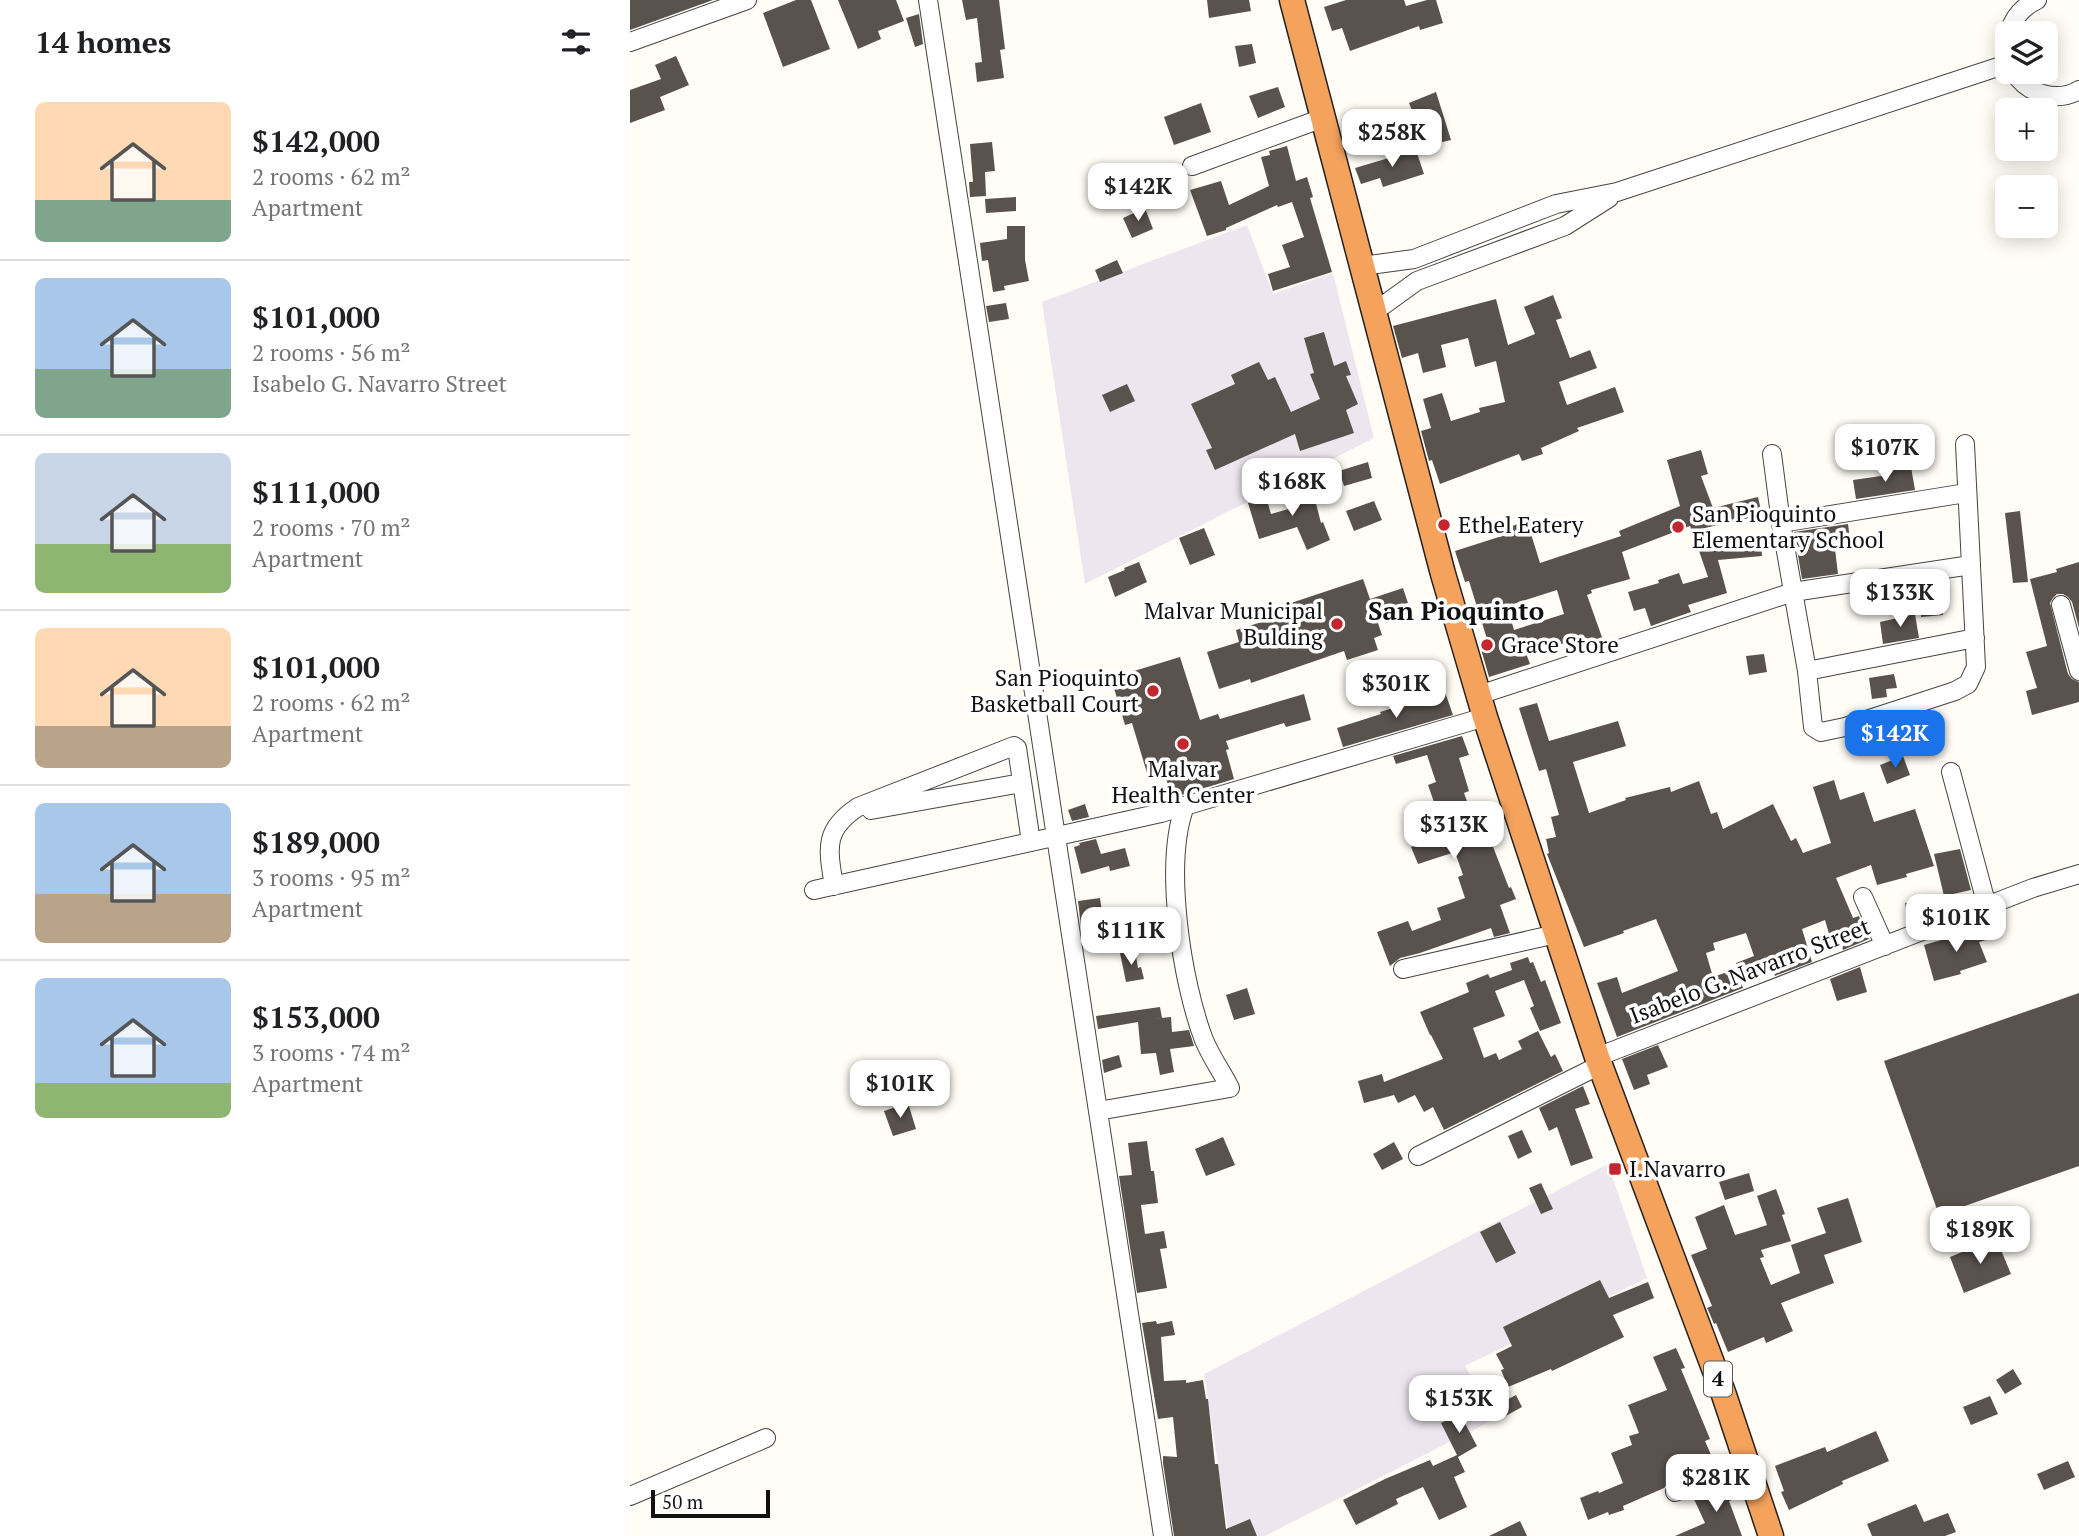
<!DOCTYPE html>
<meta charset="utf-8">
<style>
:root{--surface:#fff;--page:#f6f6f6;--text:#202124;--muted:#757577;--line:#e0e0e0;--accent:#1a73e8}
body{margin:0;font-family:"PT Serif",serif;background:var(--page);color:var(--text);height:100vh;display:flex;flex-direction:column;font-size:26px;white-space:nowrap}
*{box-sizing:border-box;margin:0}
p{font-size:23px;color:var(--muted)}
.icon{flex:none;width:38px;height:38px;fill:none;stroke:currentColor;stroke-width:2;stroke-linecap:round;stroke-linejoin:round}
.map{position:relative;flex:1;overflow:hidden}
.drawer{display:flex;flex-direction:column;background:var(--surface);width:630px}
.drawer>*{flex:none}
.tools{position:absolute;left:1365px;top:21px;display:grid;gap:14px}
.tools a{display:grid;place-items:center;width:63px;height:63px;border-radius:10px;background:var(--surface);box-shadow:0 4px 18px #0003;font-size:35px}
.scale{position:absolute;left:21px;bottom:18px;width:119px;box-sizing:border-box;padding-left:7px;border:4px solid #111;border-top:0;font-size:19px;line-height:24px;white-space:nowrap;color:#111;-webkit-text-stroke:5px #fff;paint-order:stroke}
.price{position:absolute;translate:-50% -60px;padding:0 16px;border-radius:14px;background:#fff;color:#222;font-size:23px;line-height:46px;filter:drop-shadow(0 2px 4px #0008)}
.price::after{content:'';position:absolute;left:50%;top:42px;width:21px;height:16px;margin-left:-10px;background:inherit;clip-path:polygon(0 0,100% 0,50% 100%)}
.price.current{background:var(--accent);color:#fff}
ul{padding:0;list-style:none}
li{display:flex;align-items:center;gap:21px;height:175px;padding:0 35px}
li+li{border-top:2px solid var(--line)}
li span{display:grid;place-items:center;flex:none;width:196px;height:140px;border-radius:10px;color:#555}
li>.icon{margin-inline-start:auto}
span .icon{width:84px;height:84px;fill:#fffc;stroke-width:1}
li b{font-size:30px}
h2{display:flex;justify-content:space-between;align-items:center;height:84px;padding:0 35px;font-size:30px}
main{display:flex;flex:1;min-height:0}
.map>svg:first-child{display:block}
.industrial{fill:#eee6ef}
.building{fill:#5a524d;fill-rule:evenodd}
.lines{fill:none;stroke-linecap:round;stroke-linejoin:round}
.minor-casing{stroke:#444;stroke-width:20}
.highway-casing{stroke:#222;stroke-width:27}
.minor{stroke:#fff;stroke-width:18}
.highway{stroke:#f5a25d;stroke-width:24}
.poi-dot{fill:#c4262e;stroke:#fff;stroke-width:2.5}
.labels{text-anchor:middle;stroke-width:7;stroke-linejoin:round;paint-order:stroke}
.shield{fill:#fff;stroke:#585858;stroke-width:2}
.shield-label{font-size:21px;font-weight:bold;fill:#111}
.poi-label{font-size:23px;fill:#111;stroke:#fff;text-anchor:start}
.street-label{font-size:23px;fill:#111;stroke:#fff}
.quarter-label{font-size:26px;font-weight:bold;fill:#111;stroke:#fff}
</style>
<main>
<section class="drawer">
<h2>14 homes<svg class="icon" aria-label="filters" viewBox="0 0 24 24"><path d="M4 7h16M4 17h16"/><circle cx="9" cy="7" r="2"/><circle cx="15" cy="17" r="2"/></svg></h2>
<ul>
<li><span style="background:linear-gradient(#ffd9b3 70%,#7fa58c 0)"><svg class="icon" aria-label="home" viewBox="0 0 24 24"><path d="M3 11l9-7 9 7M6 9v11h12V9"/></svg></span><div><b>$142,000</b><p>2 rooms · 62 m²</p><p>Apartment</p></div></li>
<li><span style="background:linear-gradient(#a9c7e8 65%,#7fa58c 0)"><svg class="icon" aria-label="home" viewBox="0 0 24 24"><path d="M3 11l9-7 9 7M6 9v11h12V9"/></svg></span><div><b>$101,000</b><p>2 rooms · 56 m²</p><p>Isabelo G. Navarro Street</p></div></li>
<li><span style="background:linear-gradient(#c9d6e8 65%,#8fb573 0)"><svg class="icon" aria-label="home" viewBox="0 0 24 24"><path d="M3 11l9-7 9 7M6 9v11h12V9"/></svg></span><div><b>$111,000</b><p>2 rooms · 70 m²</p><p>Apartment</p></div></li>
<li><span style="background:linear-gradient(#ffd9b3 70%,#b9a48a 0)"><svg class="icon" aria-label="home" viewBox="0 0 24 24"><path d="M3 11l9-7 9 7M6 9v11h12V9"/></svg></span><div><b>$101,000</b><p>2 rooms · 62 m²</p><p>Apartment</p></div></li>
<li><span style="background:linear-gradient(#a9c7e8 65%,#b9a48a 0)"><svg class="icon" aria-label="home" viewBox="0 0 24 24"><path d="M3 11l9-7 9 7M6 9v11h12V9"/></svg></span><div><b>$189,000</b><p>3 rooms · 95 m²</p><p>Apartment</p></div></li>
<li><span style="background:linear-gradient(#a9c7e8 75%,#8fb573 0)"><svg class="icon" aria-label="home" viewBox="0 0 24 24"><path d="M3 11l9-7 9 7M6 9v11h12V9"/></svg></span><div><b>$153,000</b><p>3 rooms · 74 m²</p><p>Apartment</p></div></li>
</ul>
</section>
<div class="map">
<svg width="1449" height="1536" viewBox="0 0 1449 1536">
<rect width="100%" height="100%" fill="#fffdf5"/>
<path class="industrial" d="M617 225 643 294 703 273 744 438 455 584 412 302Z
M978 1164 1017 1278 835 1366 865 1419 635 1536H599L574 1374Z"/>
<path class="building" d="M0 0H83L0 30Z
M166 0H181L200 49 153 67 133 13Z
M208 0H266L274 21 248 31 251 39 228 49Z
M332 0H369L375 49 370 50 374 78 347 82 345 63 352 62 347 18 336 20Z
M577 0H619L621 11 579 18Z
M716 0H774L776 6 797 0H806L813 23 790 30 789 26 720 51 712 28 702 31 694 7Z
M289 14 293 44 285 47 276 18Z
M622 44 626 63 609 67 605 46Z
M46 56 59 85 30 97 35 110 0 123V90L31 79 25 65Z
M648 87 655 107 628 118 619 96Z
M806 92 821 140 778 150 774 137 791 133 779 103Z
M571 103 581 132 544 145 534 117Z
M362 142 365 171 355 172 356 196 340 197 339 182H343L340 144Z
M657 146 666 181 677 177 683 197 680 198 702 272 643 291 638 274 660 267 652 245 674 237 662 202 648 207 647 205 596 228V230L577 236 560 190 591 181 599 205 639 186 631 157 640 155 639 151Z
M786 150 794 174 753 187 750 178 731 184 725 168Z
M386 197V211L356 213 355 199Z
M515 208 523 229 502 238 493 218Z
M377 226H395V260L399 281 374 286 375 290 363 292 358 260 352 261 350 243 377 239Z
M487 260 493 273 470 282 465 270Z
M923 295 932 318 926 320 940 358 960 350 967 368 929 382 937 405 985 387 994 412 947 428 949 431 911 448 913 454 892 461 889 454 810 484 802 460 799 461 791 431 801 428 793 399 812 393 821 421 850 412 849 408 875 402 866 361 845 367 838 338 811 345 816 367 793 373 788 353 772 358 763 326 866 299 878 345 905 334 894 307Z
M376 303 379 319 359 322 356 306Z
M694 332 704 366 716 361 721 375 716 376 728 404 716 410 724 433 670 451 665 434 585 470 576 450 582 448 561 404 605 384 601 375 629 362 638 380 645 377 661 412 690 399 680 374 684 373 674 338Z
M497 384 505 401 480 412 472 395Z
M1071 450 1078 474 1071 476 1083 508 1128 497 1132 515 1062 531 1060 526 992 552 1000 579 961 590 962 593 957 595 973 640 949 648 946 639 897 656 900 664 859 677 849 642 857 639 839 581 835 582 825 551 872 536 870 530 897 521 910 563 991 536 989 531 1050 506 1037 460ZM927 590 934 614 884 630 877 606Z
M738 462 742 478 714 486 709 471Z
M1281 467 1285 490 1226 499 1223 480 1258 475V471Z
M680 480 691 523 693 522 700 540 677 550 667 527 629 539 618 503 636 497 641 514 669 506 663 484Z
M744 501 752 520 724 531 716 511Z
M1390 511 1398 582 1383 583 1375 513Z
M1218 524 1221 547 1205 549 1208 574 1172 579 1164 532Z
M574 528 585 555 560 565 549 538Z
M1131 539 1132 556 1088 560 1097 593 1058 605 1061 612 1021 626 1015 608 1004 611 998 592 1029 583 1028 580 1049 573 1053 584 1078 577 1067 545Z
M509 562 517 582 485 597 478 577 495 570 494 568Z
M1449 562V628L1442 602 1438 597 1433 594H1427L1423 598 1420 603 1438 674 1442 679 1449 682V702L1402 715 1396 691 1407 688 1396 652 1417 646 1400 579 1427 572 1426 569Z
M733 579 740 599 773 588 778 603 745 614 752 635 744 638 748 650 717 660 714 651 621 683 620 679 589 689 577 652 609 642 606 630 661 613 658 604Z
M1311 589 1313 615 1291 617 1289 590Z
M1285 614 1289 638 1253 644 1250 622Z
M1134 654 1137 672 1119 675 1116 656Z
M550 657 570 720 588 714 590 719 674 694 681 720 656 727 654 723 596 741 599 749 596 750 604 779 542 798 533 769 517 773 502 723 495 725 481 678Z
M1264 674 1267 688 1256 689 1257 697 1242 699 1239 678Z
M815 692 823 715 713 747 707 728 751 714 750 712 776 704V706Z
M907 703 919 741 988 721 996 746 943 762 959 813 996 800 995 798 1040 787 1041 792 1069 781 1081 814 1087 812 1093 829 1143 804 1161 841 1166 838 1173 853 1201 843 1183 787 1204 780 1210 800 1234 792 1244 822 1285 809 1304 866 1276 874 1277 877 1247 885 1241 865 1206 878 1223 918 1229 916 1239 939 1213 950 1211 941 1202 944 1195 920 1172 929 1182 962 1147 975 1145 976 1142 966 1111 977 1106 963 1124 956 1116 933 1083 943 1085 950 1076 953 1083 977 1106 969 1113 988 987 1037 967 983 987 977 992 993 1048 971 1026 919 993 931 994 933 954 947 917 854 919 853 916 839 926 837 921 817 929 815 916 769 909 771 889 708Z
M832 736 839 755 829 758 839 791 834 793 845 823 859 817 866 836 860 839 879 888 881 887 886 899 870 905 880 933 864 937 861 928 790 953 770 958 760 966 747 932 778 921 782 931 811 920 807 908 835 898 828 877 833 875 825 852 788 864 781 847 807 837 796 809 805 805 798 785 806 782 797 755 766 764 763 756Z
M1273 756 1280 775 1257 784 1250 765Z
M455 804 459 817 442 821 438 810Z
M466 839 471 854 495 848 500 866 480 871 479 866 451 874 444 847 450 845 449 843Z
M1330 849 1341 890 1314 896 1304 854Z
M470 898 472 912 481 911 484 930 452 934 448 901Z
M1291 901 1294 918 1279 924 1275 903Z
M1352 928 1356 940 1349 942 1357 962 1330 971 1331 974 1304 981 1294 945Z
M505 950 508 968 511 967 514 979 496 982 490 953Z
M898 957 900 963 903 962 911 982 915 980 931 1023 910 1031 900 1008 904 1006 894 980 865 991 875 1016 843 1028 854 1058 866 1053 869 1060 892 1049 888 1041 908 1031 921 1057 925 1054 933 1071 814 1130 803 1107 794 1112 785 1095 768 1103 764 1095 734 1103 728 1081 752 1074 754 1082 813 1059 801 1035H800L790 1012 839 992 836 983 858 974 860 978 882 970 880 963Z
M1230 967 1237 992 1207 1001 1200 979Z
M617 988 625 1014 604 1020 596 995Z
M1449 993V1166L1309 1215 1254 1061Z
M530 1007 532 1018 521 1019 541 1017 542 1032 559 1030 564 1046 540 1049 544 1072 530 1075 526 1053 511 1054 508 1022 468 1029 466 1016Z
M1028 1045 1038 1067 1017 1075 1020 1084 1004 1090 992 1059Z
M489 1055 492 1067 474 1073 472 1060Z
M953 1086 960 1104 945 1109 963 1158 941 1166 927 1127 919 1131 909 1108Z
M278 1103 286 1129 263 1136 254 1111Z
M892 1130 902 1152 888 1159 878 1136Z
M593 1137 605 1165 576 1176 565 1149Z
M517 1141 521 1171H524L528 1203 511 1205 515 1234 534 1231 537 1248 530 1249 537 1288 507 1293 489 1176 502 1175 498 1143Z
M764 1142 773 1159 752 1170 743 1154Z
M1119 1173 1124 1191 1095 1200 1089 1182Z
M911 1183 923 1209 911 1214 899 1188Z
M1146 1189 1155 1214 1152 1215 1161 1241 1131 1250 1134 1257 1130 1258 1141 1285 1170 1273 1161 1245 1196 1233 1187 1208 1218 1198 1232 1242 1194 1255 1204 1283 1151 1303 1163 1331 1136 1343 1134 1337 1098 1352 1086 1323 1084 1324 1079 1312 1077 1308 1082 1306 1061 1255 1077 1249 1065 1217 1094 1205 1105 1235 1125 1229 1137 1225 1127 1196Z
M870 1222 886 1253 866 1263 850 1232Z
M1366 1238 1381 1274 1334 1293 1320 1257Z
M970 1280 979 1298 1018 1282 1024 1298 983 1315 994 1337 922 1371 921 1369 878 1387 871 1370 874 1369 866 1354 882 1346 873 1327Z
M526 1321 527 1324 542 1321 545 1335 531 1337 534 1381 556 1380V1383L573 1380 576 1399H578L585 1464H588L596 1529 620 1519 627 1536H544L533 1463V1456L547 1457 543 1417 528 1419 512 1323Z
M1046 1348 1055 1368 1051 1369 1080 1439 1075 1441 1085 1464 1041 1481 1034 1488 993 1506 994 1510 979 1515 978 1512 958 1520 950 1498 968 1491 969 1493 993 1483 981 1453 1002 1445 999 1436 1009 1433 998 1405 1037 1390 1023 1357Z
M1383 1369 1392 1384 1375 1394 1366 1380Z
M886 1395 892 1407 872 1418 865 1406Z
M1360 1396 1368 1414 1341 1425 1333 1407Z
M830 1414 847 1446 828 1457 811 1423Z
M1246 1431 1259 1461 1212 1481 1213 1484 1159 1510 1151 1492 1154 1491 1145 1466 1195 1447 1197 1452Z
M827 1455 835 1472 824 1477 837 1507 809 1520 793 1487 766 1499 768 1504 726 1525 713 1500 755 1479 800 1460 803 1466Z
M1438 1461 1445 1477 1414 1490 1407 1474Z
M1100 1483 1107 1498 1099 1501 1112 1536H1045L1075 1523 1063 1497Z
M1286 1504 1294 1522 1318 1513 1326 1532 1315 1536H1242L1237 1524Z
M890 1521 897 1536H859Z"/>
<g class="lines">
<g class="minor-casing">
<path id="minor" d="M298 0 533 1536
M1379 33C1383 18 1392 7 1407 0
M0 42 117 0
M1384 72C1397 94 1427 103 1449 90
M562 166 693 118
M732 266 784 259 926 204 987 192 1377 64
M744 312 787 281 935 226 979 198
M1142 454 1151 523 1177 671 1183 727 1191 732 1215 727 1325 691 1338 684 1346 667 1335 444
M1151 523 1336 493
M1431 605 1449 671
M1177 671 1345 638
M849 695 1163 592 1341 565
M1321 772 1357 906
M241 810 392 783
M204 886C198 849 193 830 228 807L384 746 387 748 401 842
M184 890 531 813 855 717
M1233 897 1255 946
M773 969 926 934
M967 1057 1403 888 1449 874
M468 1111 600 1088C592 1072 581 1057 574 1040 552 983 533 864 555 806
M788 1156 970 1065
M1045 1492 1117 1464
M0 1496 136 1438"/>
</g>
<g class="highway-casing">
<path id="highway" d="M662 0 813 574 855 717 967 1057 1094 1395 1141 1536"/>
</g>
<use href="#minor" class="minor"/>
<use href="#highway" class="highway"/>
</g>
<g class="poi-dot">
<circle cx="814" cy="525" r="7"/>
<circle cx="1048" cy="527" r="7"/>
<circle cx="707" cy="624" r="7"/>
<circle cx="857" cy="645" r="7"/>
<circle cx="523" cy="691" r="7"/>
<circle cx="553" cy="744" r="7"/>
<rect x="978" y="1162" width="14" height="14" rx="3.5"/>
</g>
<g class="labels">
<rect class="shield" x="1074" y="1361.5" width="28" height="35" rx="5"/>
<g class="shield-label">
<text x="1088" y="1386">4</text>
</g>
<g class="poi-label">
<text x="1062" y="522">San Pioquinto<tspan x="1062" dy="26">Elementary School</tspan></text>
<text x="828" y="533">Ethel Eatery</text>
<text x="693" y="619" text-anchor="end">Malvar Municipal<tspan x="693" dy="26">Bulding</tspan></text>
<text x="871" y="653">Grace Store</text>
<text x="509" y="686" text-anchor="end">San Pioquinto<tspan x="509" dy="26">Basketball Court</tspan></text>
<text x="553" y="777" text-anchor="middle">Malvar<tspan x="553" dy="26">Health Center</tspan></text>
<text x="999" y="1177">I.Navarro</text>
</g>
<g class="street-label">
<text transform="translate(1120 971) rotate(-21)" y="8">Isabelo G. Navarro Street</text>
</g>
<g class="quarter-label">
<text x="826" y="620">San Pioquinto</text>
</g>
</g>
</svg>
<div class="tools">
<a><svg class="icon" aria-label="layers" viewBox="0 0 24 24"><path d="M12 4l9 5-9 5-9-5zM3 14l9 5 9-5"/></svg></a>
<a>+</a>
<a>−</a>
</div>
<div class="scale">50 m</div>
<b class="price" style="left:762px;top:169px">$258K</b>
<b class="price" style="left:508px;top:223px">$142K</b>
<b class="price" style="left:1255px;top:484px">$107K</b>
<b class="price" style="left:662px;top:518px">$168K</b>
<b class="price" style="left:1270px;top:629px">$133K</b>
<b class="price" style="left:766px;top:720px">$301K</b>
<b class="price current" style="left:1265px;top:770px">$142K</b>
<b class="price" style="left:824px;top:861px">$313K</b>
<b class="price" style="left:1326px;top:954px">$101K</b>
<b class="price" style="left:501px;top:967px">$111K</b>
<b class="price" style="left:270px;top:1120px">$101K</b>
<b class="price" style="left:1350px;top:1266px">$189K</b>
<b class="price" style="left:829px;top:1435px">$153K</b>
<b class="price" style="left:1086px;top:1514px">$281K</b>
</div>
</main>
